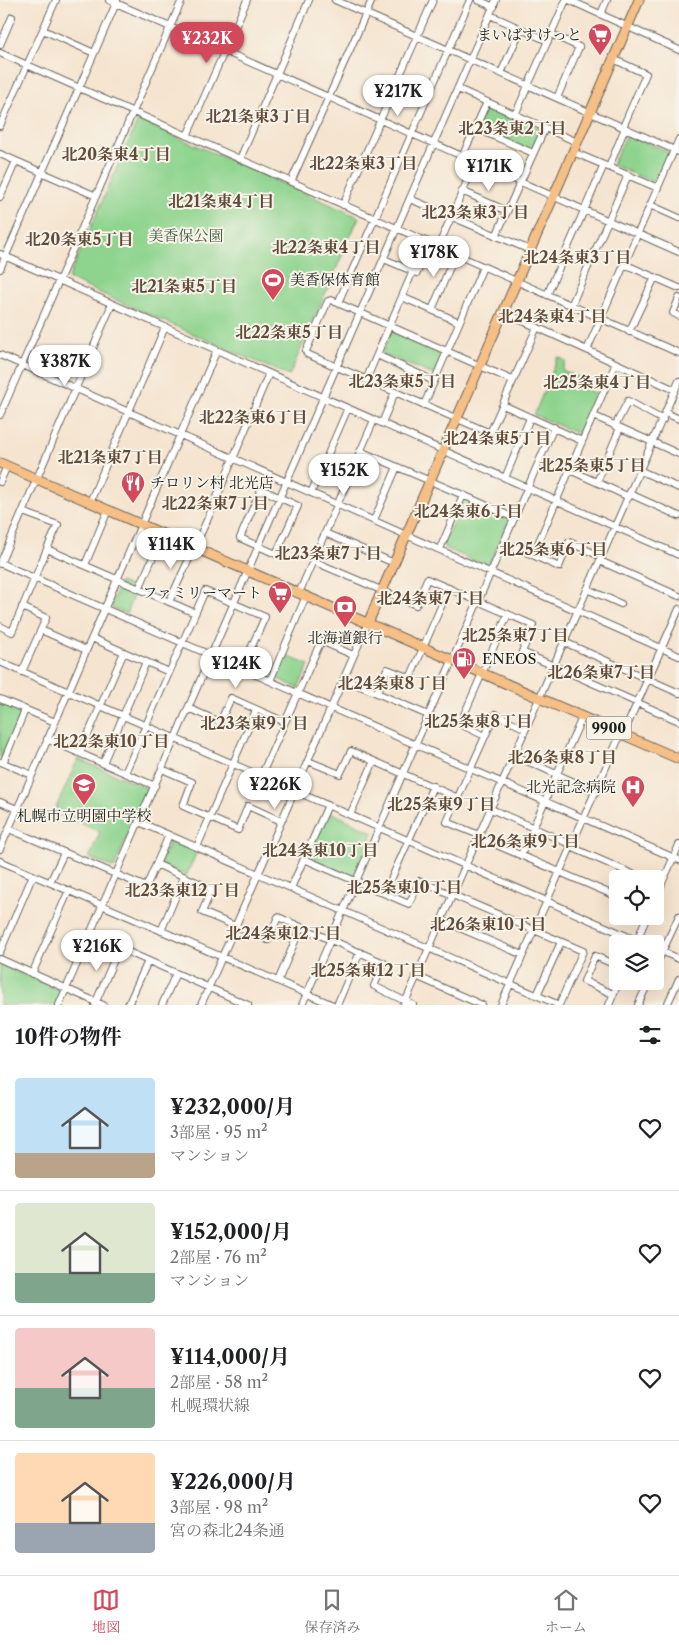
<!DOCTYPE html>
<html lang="ja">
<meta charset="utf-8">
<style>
:root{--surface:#fff;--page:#f6f6f6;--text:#202124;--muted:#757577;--line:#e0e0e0;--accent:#d1495b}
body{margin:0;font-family:"Libre Caslon Text","Noto Serif JP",serif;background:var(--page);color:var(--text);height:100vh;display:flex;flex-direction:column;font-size:19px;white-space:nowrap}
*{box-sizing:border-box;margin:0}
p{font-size:16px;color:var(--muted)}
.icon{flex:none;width:28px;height:28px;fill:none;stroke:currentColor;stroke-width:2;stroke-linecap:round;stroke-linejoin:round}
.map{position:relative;height:1005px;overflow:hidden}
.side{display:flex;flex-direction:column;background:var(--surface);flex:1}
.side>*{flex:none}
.buttons{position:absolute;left:609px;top:870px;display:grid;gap:10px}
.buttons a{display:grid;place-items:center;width:55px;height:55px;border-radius:5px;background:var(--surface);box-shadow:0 5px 20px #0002;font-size:25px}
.price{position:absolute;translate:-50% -42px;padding:0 11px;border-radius:18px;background:#fff;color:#222;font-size:16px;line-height:32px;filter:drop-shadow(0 1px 2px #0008)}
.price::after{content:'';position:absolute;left:50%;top:30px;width:15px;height:11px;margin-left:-8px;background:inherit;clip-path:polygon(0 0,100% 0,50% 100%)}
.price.current{background:var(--accent);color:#fff}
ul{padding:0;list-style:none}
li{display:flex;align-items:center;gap:15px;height:125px;padding:0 15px}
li+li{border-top:1px solid var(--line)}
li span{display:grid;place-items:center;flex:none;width:140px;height:100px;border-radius:5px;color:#555}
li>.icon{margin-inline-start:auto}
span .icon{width:60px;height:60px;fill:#fffc;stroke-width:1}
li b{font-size:21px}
h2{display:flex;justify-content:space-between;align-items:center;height:60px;padding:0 15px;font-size:21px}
.tabs{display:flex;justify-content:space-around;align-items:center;height:70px;border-top:1px solid var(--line);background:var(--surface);font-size:14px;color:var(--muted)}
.tabs a{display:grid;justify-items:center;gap:2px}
.tabs .current{color:var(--accent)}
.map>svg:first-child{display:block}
.green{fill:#8ed48e;stroke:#557855}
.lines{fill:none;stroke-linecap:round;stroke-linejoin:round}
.minor-casing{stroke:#68625b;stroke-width:8}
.major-casing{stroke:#68625b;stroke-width:11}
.minor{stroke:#fff;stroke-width:6}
.major{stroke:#f5bf86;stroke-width:9}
.labels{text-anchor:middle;stroke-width:4;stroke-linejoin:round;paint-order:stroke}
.shield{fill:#f7f3e8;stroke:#5e5c59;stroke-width:1}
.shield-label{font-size:14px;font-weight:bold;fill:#1c1c1c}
.poi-label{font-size:15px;fill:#1c1c1c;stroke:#f7f3e8;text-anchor:end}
.park-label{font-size:15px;fill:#445c44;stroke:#f7f3e8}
.neighbourhood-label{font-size:16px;font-weight:bold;fill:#614b3a;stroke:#f7f3e8}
</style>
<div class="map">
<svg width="679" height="1005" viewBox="0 0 679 1005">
<rect width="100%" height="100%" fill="#f7f3e8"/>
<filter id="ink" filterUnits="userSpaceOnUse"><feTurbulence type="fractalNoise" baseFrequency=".02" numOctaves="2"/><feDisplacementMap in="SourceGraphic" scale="10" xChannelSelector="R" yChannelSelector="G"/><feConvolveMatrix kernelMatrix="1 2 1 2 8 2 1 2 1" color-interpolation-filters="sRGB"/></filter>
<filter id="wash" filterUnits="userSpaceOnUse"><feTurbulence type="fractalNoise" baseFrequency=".0096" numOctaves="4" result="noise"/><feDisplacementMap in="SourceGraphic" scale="20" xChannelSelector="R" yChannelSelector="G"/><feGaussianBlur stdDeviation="1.12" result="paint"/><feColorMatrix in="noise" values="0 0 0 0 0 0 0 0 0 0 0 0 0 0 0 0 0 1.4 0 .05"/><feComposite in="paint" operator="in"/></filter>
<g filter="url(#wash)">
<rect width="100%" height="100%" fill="#f5e4cf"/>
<path class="green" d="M487 105 542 129 532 151 477 127Z
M138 120 359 217 289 376 68 279Z
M627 134 669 152 655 183 612 165Z
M391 331 443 354 434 375 382 354Z
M558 357 566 361 562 370 592 383 589 391 598 395 581 435 534 415Z
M464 498 510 518 488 567 445 548 443 544Z
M120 582 136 589 126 614 112 608 111 605Z
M284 655 309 665 298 688 274 677Z
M0 701 22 710 1 758H0Z
M78 759 147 788 114 868 89 858 100 832 54 812Z
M328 811 373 832 353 877 307 857Z
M171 838 198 850 186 876 160 864Z
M0 964 59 990 60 993 55 1005H0Z"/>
</g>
<g filter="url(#ink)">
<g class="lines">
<g class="minor-casing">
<path id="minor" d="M109 0 679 252
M335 0 679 152
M478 0 494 7
M569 0 679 50
M601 14 607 0
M490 15 548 41
M43 30 94 53
M551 34 579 47 557 98
M0 45 12 17
M0 53 679 353
M613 59 646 74 623 127
M501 73 521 29
M458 89 577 142
M515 115 566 0
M0 126 56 0
M475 128 533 153
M187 136 247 0
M573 152 658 188
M0 154 96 196
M462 157 487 102
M240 159 309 0
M609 167 625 128
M291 182 372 0
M462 191 507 211
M0 197 16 161
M410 199 530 250
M343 205 433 0
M650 205 679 218
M496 236 545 128
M438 247 475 163
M0 254 679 555
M384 259 417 273 423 260
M624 264 679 288
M0 269 117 1
M547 295 604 165
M402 297 459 322
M679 298 673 313 679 316
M338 303 470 0
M571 306 628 175
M432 310 455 255
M503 312 675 390
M629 332 655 277
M587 350 679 139
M0 355 679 656
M377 355 434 381
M366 380 413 271
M512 380 331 300 328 301 306 351 307 354 490 433 537 327
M424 405 483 267
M503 405 582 441
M666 413 679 419
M0 415 182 0
M594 416 679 454
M382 423 395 392
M615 426 628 401 663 420
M360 451 463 495
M570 470 629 497
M641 471 679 488
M505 478 530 418
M0 482 7 466
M597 482 620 428
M261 489 298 506 276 554 240 538Z
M311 493 348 408
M630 494 679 516
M90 502 165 327
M23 512 58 525 47 549
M374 520 397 467
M325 533 394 563
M504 542 559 567 569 542 602 557
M440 549 463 495 514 518
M533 555 616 363
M313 561 416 605 427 579 533 625 522 652 679 721
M600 561 679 596
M0 563 679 860
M0 564 112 304
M85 565 108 510
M139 589 163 534
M587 589 621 604
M299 593 374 420
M169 602 209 516 269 373
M22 607 46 618 22 672
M0 626 12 632 47 549 195 613
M41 630 86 650
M92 638 169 672
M564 642 679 693
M0 662 645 944
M344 679 428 715
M270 681 306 596
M377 692 387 669 410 678 449 588
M0 699 55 722
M188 708 220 722 231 698 285 722
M453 721 485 736
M460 724 508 614
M47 739 155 786
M80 753 124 652
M514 755 596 792
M308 761 340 774 351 751 458 798
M1 762 32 775
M3 763 25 710
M103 763 146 662
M162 769 192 782 183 806 238 830 248 806 281 821
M125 773 205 591 265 617 242 668
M261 776 321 641 353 655
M0 802 17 809
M491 809 572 845
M350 815 374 761
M139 822 559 1005
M9 829 146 887 169 835
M479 835 447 822 495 714 526 729
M478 837 618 897
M197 847 256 710
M571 847 644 879
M0 849 217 350
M521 855 580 722 585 717
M304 859 409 904 420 881 583 951 559 1005
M0 861 333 1005
M156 864 212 889 202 912 268 940 278 917 384 963 374 986 413 1005
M50 882 64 853
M291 888 328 805
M385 893 433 786
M655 899 679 845
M441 920 523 955
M161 931 184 877
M90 935 248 1005
M636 943 647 916
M655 948 679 959
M0 952 33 875
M0 959 103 1005
M655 967 679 916
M32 974 69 890
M416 976 482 1005
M278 981 301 927
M613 994 584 981 595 956 618 966
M537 995 561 942
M95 1004 119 948
M59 1005 496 0
M128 1005 148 961
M162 1005 176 973
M201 1005 368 623
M302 1005 554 427
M337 1005 360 952
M404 1005 679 381
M501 1005 618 740 626 728 679 609
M609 1005 619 981
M638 1005 649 981
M667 1005 679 979"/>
</g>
<g class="major-casing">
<path id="major" d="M0 463 679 759
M368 623 639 0"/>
</g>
<use href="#minor" class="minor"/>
<use href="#major" class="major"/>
</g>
</g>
<defs>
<g id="supermarket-pin" transform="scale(1.25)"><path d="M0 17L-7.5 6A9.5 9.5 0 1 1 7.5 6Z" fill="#d1495b" stroke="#f7f3e8"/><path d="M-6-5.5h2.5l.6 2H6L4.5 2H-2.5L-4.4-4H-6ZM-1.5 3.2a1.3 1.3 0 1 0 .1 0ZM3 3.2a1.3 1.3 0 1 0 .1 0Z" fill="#fff"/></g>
<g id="stadium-pin" transform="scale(1.25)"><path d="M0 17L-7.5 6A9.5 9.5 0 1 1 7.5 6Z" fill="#d1495b" stroke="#f7f3e8"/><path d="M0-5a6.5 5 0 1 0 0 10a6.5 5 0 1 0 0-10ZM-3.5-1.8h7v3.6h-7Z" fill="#fff"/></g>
<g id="restaurant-pin" transform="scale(1.25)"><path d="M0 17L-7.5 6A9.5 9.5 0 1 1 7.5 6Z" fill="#d1495b" stroke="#f7f3e8"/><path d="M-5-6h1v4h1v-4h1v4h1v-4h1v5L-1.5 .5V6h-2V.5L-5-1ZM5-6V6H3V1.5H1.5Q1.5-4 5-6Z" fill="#fff"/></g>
<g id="bank-pin" transform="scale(1.25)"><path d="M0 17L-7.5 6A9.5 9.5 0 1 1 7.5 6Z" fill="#d1495b" stroke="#f7f3e8"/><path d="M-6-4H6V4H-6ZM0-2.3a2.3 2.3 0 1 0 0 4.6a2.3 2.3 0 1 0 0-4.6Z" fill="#fff"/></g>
<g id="fuel-pin" transform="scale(1.25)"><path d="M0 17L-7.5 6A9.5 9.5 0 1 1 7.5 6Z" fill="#d1495b" stroke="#f7f3e8"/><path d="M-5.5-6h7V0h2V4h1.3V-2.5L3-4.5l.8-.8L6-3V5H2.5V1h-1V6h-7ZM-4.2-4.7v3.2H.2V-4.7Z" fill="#fff"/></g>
<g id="school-pin" transform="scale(1.25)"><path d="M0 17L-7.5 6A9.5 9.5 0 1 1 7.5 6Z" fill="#d1495b" stroke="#f7f3e8"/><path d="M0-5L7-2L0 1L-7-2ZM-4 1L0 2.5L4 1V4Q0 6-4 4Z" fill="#fff"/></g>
<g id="hospital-pin" transform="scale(1.25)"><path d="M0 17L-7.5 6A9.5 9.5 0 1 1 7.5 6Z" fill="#d1495b" stroke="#f7f3e8"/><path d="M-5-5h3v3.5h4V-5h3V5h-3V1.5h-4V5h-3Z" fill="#fff"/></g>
</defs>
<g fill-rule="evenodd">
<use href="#supermarket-pin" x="600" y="35"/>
<use href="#stadium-pin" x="273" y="280"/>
<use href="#restaurant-pin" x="133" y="483"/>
<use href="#supermarket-pin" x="280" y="593"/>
<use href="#bank-pin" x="345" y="607"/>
<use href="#fuel-pin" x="464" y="659"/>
<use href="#school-pin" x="84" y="785"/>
<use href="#hospital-pin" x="633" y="787"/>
</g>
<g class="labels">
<rect class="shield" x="586.5" y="716.5" width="45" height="23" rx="4"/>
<g class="shield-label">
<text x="609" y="733">9900</text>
</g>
<g class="poi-label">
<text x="582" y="40">まいばすけっと</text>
<text x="290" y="285" text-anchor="start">美香保体育館</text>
<text x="150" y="488" text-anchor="start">チロリン村 北光店</text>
<text x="262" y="598">ファミリーマート</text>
<text x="345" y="643" text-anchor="middle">北海道銀行</text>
<text x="482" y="664" text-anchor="start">ENEOS</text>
<text x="616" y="792">北光記念病院</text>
<text x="84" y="821" text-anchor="middle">札幌市立明園中学校</text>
</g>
<g class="park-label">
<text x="186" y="241">美香保公園</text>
</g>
<g class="neighbourhood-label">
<text x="258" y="122">北21条東3丁目</text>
<text x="512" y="134">北23条東2丁目</text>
<text x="116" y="160">北20条東4丁目</text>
<text x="363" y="169">北22条東3丁目</text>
<text x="221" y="207">北21条東4丁目</text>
<text x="475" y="218">北23条東3丁目</text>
<text x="79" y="245">北20条東5丁目</text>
<text x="326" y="253">北22条東4丁目</text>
<text x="577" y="263">北24条東3丁目</text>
<text x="184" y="292">北21条東5丁目</text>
<text x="552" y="322">北24条東4丁目</text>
<text x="289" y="338">北22条東5丁目</text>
<text x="402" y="387">北23条東5丁目</text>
<text x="597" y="388">北25条東4丁目</text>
<text x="253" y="423">北22条東6丁目</text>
<text x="497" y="444">北24条東5丁目</text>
<text x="110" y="463">北21条東7丁目</text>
<text x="592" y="471">北25条東5丁目</text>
<text x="215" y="509">北22条東7丁目</text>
<text x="468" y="517">北24条東6丁目</text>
<text x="553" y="555">北25条東6丁目</text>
<text x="328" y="559">北23条東7丁目</text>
<text x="430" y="604">北24条東7丁目</text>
<text x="515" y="641">北25条東7丁目</text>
<text x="601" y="678">北26条東7丁目</text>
<text x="392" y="689">北24条東8丁目</text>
<text x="478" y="727">北25条東8丁目</text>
<text x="254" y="729">北23条東9丁目</text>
<text x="111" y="747">北22条東10丁目</text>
<text x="562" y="763">北26条東8丁目</text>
<text x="441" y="810">北25条東9丁目</text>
<text x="525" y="847">北26条東9丁目</text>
<text x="320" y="856">北24条東10丁目</text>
<text x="404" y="893">北25条東10丁目</text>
<text x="182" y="896">北23条東12丁目</text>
<text x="488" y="930">北26条東10丁目</text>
<text x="283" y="939">北24条東12丁目</text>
<text x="368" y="976">北25条東12丁目</text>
</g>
</g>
</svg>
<div class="buttons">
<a><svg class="icon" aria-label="locate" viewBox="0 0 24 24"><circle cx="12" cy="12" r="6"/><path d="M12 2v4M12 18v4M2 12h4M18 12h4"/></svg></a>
<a><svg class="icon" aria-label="layers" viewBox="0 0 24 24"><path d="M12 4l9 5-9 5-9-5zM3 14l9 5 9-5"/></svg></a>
</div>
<b class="price current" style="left:207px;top:64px">¥232K</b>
<b class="price" style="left:398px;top:117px">¥217K</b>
<b class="price" style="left:489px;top:192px">¥171K</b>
<b class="price" style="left:434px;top:278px">¥178K</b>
<b class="price" style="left:65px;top:387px">¥387K</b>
<b class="price" style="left:344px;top:496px">¥152K</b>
<b class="price" style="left:171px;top:570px">¥114K</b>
<b class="price" style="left:236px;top:689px">¥124K</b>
<b class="price" style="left:275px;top:810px">¥226K</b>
<b class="price" style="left:97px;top:972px">¥216K</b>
</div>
<section class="side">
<h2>10件の物件<svg class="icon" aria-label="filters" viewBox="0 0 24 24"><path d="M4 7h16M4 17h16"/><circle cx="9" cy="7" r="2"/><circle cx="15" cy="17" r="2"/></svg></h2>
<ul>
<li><span style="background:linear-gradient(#bfe0f5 75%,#b9a48a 0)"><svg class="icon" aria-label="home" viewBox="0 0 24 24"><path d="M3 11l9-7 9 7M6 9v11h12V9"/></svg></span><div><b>¥232,000/月</b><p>3部屋 · 95 m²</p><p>マンション</p></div><svg class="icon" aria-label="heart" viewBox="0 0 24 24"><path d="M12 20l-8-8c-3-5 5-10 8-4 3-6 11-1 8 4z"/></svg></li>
<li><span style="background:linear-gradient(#dfe7d0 70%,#7fa58c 0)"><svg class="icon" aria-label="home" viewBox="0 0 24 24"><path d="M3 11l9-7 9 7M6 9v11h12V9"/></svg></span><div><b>¥152,000/月</b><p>2部屋 · 76 m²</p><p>マンション</p></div><svg class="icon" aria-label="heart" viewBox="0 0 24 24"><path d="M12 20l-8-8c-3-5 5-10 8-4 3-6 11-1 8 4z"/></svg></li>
<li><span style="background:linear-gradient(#f6c9c9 60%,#7fa58c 0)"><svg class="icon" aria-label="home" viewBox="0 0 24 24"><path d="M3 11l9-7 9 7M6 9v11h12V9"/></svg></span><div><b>¥114,000/月</b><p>2部屋 · 58 m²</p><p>札幌環状線</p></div><svg class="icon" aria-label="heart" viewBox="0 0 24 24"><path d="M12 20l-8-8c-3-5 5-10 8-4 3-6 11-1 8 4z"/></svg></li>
<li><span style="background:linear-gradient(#ffd9b3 70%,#9aa5b1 0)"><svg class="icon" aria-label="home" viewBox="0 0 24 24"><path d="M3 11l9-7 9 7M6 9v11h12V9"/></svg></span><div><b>¥226,000/月</b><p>3部屋 · 98 m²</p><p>宮の森北24条通</p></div><svg class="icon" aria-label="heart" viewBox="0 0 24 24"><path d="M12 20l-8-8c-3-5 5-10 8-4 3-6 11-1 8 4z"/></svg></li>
</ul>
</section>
<nav class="tabs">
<a class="current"><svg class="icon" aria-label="map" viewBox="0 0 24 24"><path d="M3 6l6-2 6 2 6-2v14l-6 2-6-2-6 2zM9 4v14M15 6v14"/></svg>地図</a>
<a><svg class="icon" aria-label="saved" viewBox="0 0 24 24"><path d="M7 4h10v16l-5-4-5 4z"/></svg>保存済み</a>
<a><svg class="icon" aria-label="home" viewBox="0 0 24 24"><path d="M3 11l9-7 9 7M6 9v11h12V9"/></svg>ホーム</a>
</nav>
